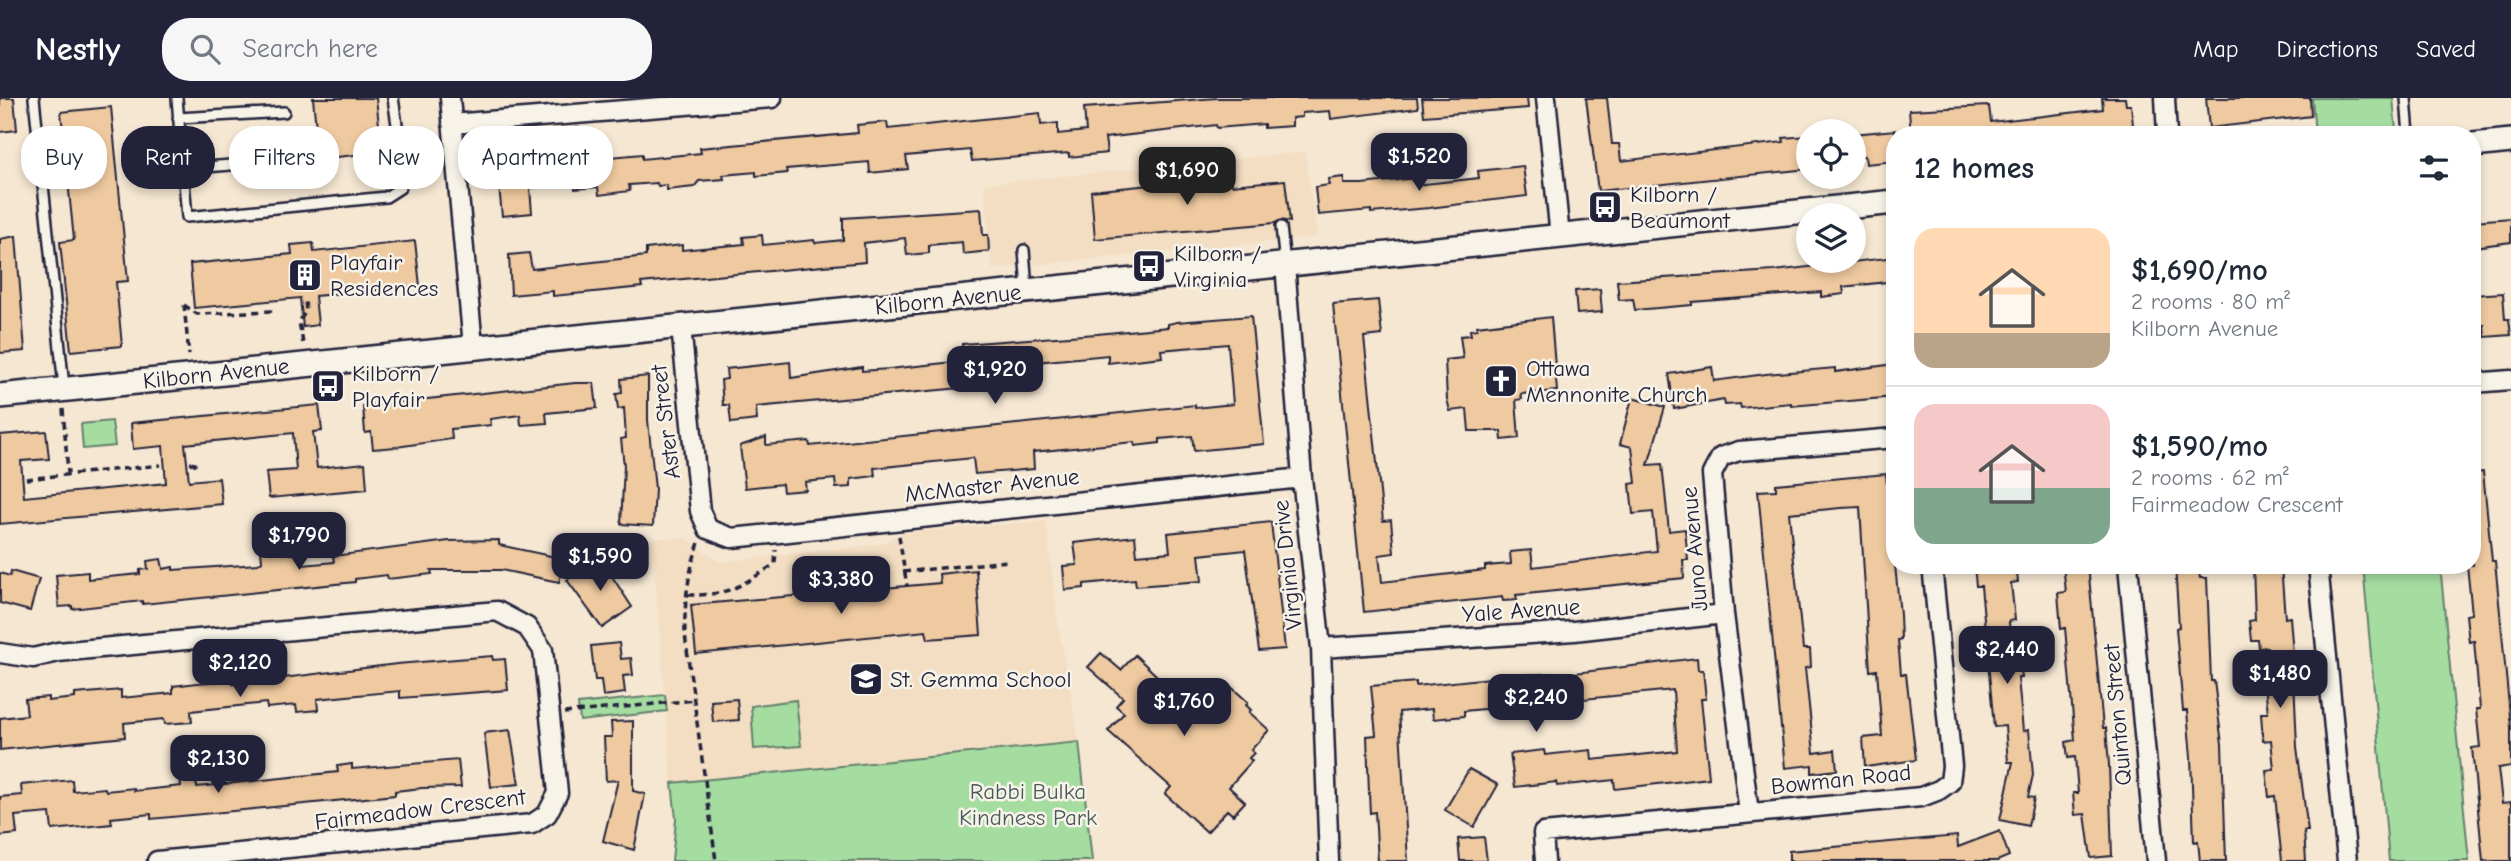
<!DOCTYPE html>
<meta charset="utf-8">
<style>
:root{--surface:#fff;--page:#f6f6f7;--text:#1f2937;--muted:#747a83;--line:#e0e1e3;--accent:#22223b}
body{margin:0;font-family:"Comic Neue",sans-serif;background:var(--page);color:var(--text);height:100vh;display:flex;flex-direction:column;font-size:26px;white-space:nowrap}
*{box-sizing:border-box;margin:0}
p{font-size:23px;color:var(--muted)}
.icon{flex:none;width:38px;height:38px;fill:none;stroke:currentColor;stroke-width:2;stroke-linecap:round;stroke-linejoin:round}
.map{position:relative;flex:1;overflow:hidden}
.sheet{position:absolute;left:1886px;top:28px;width:595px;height:448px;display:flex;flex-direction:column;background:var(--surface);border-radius:28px;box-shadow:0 4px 10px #0003}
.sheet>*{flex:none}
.banner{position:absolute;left:21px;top:28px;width:665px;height:63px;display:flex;gap:14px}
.tools{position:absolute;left:1796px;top:21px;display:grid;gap:14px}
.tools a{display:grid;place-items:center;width:70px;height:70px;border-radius:50%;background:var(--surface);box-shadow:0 4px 10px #0003;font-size:35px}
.price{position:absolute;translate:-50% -60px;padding:0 16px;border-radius:14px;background:var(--accent);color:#fff;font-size:23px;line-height:46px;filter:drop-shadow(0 2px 4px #0008)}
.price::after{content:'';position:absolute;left:50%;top:42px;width:21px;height:16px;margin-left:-10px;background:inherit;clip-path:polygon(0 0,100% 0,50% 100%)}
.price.on{background:#222;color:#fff}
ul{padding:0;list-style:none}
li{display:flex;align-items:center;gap:21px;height:175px;padding:0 28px}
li+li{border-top:2px solid var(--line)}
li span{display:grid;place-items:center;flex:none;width:196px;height:140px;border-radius:21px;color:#555}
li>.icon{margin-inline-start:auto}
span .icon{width:84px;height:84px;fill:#fffc;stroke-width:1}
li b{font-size:30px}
h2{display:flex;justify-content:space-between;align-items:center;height:84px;padding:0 28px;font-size:30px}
.pill{padding:0 24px;border-radius:28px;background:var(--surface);box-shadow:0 4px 10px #0003;font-size:24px;line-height:63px}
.pill.on{background:var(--accent);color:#fff}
header{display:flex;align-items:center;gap:42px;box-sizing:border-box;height:98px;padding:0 35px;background:var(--accent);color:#fff}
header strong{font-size:33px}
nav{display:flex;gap:38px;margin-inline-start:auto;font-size:24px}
.search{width:490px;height:63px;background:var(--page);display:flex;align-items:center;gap:18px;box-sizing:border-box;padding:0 24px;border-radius:28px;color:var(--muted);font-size:26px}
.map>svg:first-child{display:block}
.built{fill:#f3dec3}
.green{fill:#a5dda1;stroke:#64806e;stroke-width:2}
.building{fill:#efcaa0;stroke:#22223b;stroke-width:2}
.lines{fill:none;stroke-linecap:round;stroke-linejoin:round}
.service-casing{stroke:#22223b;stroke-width:14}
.minor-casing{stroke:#22223b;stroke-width:23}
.tertiary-casing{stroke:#22223b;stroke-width:28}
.path{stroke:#22223b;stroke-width:3.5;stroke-dasharray:7 5;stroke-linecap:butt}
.service{stroke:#f7f3e8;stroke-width:9}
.minor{stroke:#f7f3e8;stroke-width:18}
.tertiary{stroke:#f7f3e8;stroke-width:23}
.labels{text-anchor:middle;stroke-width:5;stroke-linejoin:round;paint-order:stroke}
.poi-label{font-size:23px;fill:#22223b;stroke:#f7f3e8;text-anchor:start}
.street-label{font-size:23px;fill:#22223b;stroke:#f7f3e8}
.park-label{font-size:23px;fill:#495a5a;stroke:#f7f3e8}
</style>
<header>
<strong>Nestly</strong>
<div class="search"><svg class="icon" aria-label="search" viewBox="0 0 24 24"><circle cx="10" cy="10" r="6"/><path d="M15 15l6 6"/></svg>Search here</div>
<nav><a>Map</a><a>Directions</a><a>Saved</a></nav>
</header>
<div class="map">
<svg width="2511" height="763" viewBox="0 0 2511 763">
<rect width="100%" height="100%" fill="#f5e7d2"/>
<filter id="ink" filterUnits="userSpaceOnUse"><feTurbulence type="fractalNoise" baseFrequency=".0143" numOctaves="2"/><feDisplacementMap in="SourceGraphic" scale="14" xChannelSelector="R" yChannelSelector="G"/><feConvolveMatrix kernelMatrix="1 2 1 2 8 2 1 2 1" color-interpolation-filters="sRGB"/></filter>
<g filter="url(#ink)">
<path class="built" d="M1305 54 1317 139 992 171 984 86Z
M1046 423 1057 518 1079 644 672 685 652 440H687L719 464 880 446 902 435Z"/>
<path class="green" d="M2312 0H2393L2396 32 2315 37Z
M112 323 115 348 83 351 81 326Z
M2363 467H2440L2469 763H2389Z
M665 597 667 613 580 623 578 606Z
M796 602 801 648 754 651 751 608Z
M1079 644 1092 763H672L676 721 672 685Z"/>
<path class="building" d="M0 0H14L17 32 0 34Z
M313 0H376L382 54 319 61Z
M1217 0H1417L1418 10 1331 21 1330 13 1302 15V19L1292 20V28L1264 30V26L1217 30 1216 27 1105 40 1107 55 1069 59V55L972 63 970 52 906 58 908 71 870 75 869 64 786 71 787 75 756 78V74L723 77 724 81 699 83 694 89 667 92V87L658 88 657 85 629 87 630 93 599 97 598 89 575 91V85L530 90 532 115 502 118 497 68 578 58V62L589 61 642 56V61L701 55 700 50 858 35 857 27 887 24 888 31 1040 15 1041 27 1058 25V36L1086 33 1084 10Z
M1422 0H1527L1528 10 1424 18Z
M1586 0H1607L1612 46H1619L1621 63 1784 44 1783 40 1808 38V71L1598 93Z
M2102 0H2125L2126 7H2131L2134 37H1963V33L1957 32 1911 37 1909 12 1989 8 1991 24 2103 11Z
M2206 0H2310L2311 18 2209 30Z
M111 9 128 183 116 184 122 248 71 253 60 144 74 142 61 14Z
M1895 32V63L1866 66 1865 58 1853 59V36Z
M1523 68 1527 98 1429 110 1371 115V112L1318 117 1315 89 1329 87 1328 81 1344 79V86H1362L1416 80V87L1479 80 1478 73Z
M1230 79 1232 87 1285 82 1290 124 1281 122 1275 125 1095 141 1091 93Z
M981 111 983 137H988L989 153 963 156 962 144 929 147V155L907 157 905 140 864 145 865 164 641 185 642 189 584 195 553 198V193L511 197 509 157 529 155 532 171 646 158V151L682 147V152L744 146 743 139 762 137 763 147 814 142 815 145 843 142V120Z
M2511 120V144L2473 149V123Z
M16 138 25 253 0 255V141Z
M415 143 420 188 315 198 318 227 303 229 300 200 194 210 190 166 292 156 291 147 313 145 314 154Z
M1895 159V183L1843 189 1844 196 1821 199V194L1692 204V207L1635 212 1633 201 1619 202 1617 183 1774 173Z
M1600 191 1602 214 1577 216 1575 193Z
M2503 195 2505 221H2509L2511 237 2485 239 2484 227 2473 229V197Z
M1378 202 1382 237 1364 239 1383 423 1391 422 1394 455 1379 457 1382 484 1485 472V468L1511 466 1510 454 1531 452 1533 469 1657 453 1653 414 1633 416 1630 386 1636 385 1632 349 1620 346 1632 300 1665 309 1648 367 1662 366 1669 433 1685 431 1688 462H1683L1684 480 1516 497 1517 502 1503 503 1502 499 1364 514 1333 206Z
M1251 218 1264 346 1194 353 1192 338 1160 341V345L1135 348 1134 344 1033 354 1034 371 975 376 973 360 874 370 875 378 851 381V389L836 390 835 381 805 384 806 392 783 394 782 386 745 390 740 348 766 339V347L809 343 810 348 1195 307V310L1233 306 1228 246 1161 252 1162 259 1108 265V257L1036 264 1038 283 756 309 757 322 731 325 729 307H723L721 282 727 281 726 271 790 264 791 280 862 269V273L889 271 963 263 962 246 1097 236 1168 229V226L1177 224Z
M1551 219 1557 293 1521 296 1522 301 1516 302 1519 340 1502 342 1501 333H1469L1467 311 1450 313 1447 301 1445 262 1463 260 1460 238 1471 237 1470 232 1477 231V228Z
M1895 266V299L1791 308V305L1741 310 1740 306 1725 307 1724 302 1674 311 1669 276 1712 269 1714 283 1766 276 1835 270V274Z
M648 278V322L655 391 653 428 621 426 624 368 621 341 626 340 624 310 618 311 616 296 622 295 621 281Z
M575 285H594L597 310 546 315 547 325 521 327 520 317 490 321 491 327 451 331 452 341 396 349 373 351 371 334 365 335 363 308Z
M319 307 322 333 313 334 317 370 365 365 367 391 269 400 266 374 296 372 293 335 185 346 189 383 219 380 222 406 0 426V337L46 333 49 361 21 363 24 399 166 385 163 348 133 351 131 325Z
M2483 374 2492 463H2495L2511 629V668L2498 670 2502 705 2511 704V763H2483L2472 650 2480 649 2476 611H2480L2474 543 2469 544 2466 517 2472 516 2467 467H2473V375Z
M1886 376 1900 517 1901 541 1898 542 1901 576H1906L1916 662 1865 669 1863 640 1882 638 1877 572 1870 573 1860 409 1841 410 1789 415 1803 551H1810L1811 569 1805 570 1814 655 1835 652 1837 672 1812 675V667L1785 670 1758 393 1776 392V386Z
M1271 424 1285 551 1259 553 1245 452 1199 457 1202 483 1136 488 1135 481 1084 486V490L1065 492 1063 468 1077 467 1074 445 1135 438 1137 457 1170 454 1168 435Z
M278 437H288L290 456 302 455 303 467 334 464 333 458 449 443 499 442V447L565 461 559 484 501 472H431L432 476 388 481 387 477 355 481V484L143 506 142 503 72 511V508L59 509 56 477 88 474V481L140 476V472L148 471 147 463 161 461 163 471 173 469V472L258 466 262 463 260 439Z
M600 460 632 509 602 530 567 482Z
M1974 467H2016L2018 484 2011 485 2015 522 2009 523 2011 553 2019 552 2022 580H2018L2023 633 2029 632 2033 677 2028 699 2034 700 2028 728 2000 722 2013 664H2008L2005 628 1994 629 1981 488H1976Z
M2063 467H2088L2103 630H2106L2109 667 2112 758 2091 760 2085 716 2075 717 2073 695H2078L2075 659 2068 660 2066 644 2075 642 2065 530 2061 531 2058 495 2066 494Z
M2175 467H2198L2200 480H2207L2211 583H2214L2222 646 2226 763H2200L2198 743 2194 744 2191 659 2187 613H2183L2176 530 2179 529Z
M2253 467H2281L2285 520 2290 519 2293 557 2297 649 2308 733H2304L2306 763H2282L2275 698 2269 699 2266 672 2274 671 2271 642 2263 643 2261 615H2268L2264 576H2269L2267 549 2259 550 2258 542H2251L2249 523 2255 522Z
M976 472 981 537 928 541 926 533 696 556 691 507 940 485 939 476Z
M11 473 39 481 30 513 0 505V475L10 478Z
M619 545 621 561 631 560 633 577 623 578 625 595 603 598 601 582H595L591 548Z
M1101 555 1121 572 1135 557 1197 616 1218 591 1222 595 1229 587 1248 604 1246 607 1251 612 1249 614 1269 632 1251 652 1254 655 1249 660 1252 663 1229 689 1245 704 1233 717 1227 712 1207 734 1165 696 1171 689 1108 633 1124 615 1116 608 1123 600 1088 569Z
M492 558 493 562 505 561 508 592 400 600V593L347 598 317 601 318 612 297 614 296 607 267 610 266 605 191 613 192 624 165 626 164 621 124 625 125 639 0 652V620L27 617 25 601 48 599V603L75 600V596L121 592V600L173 595V588L197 585 233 582V586L397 566Z
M1697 560 1698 572H1703L1706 601H1701L1709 680 1615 691 1614 682 1557 688 1556 684 1515 689 1510 656 1544 652 1545 657 1591 652 1592 662 1677 653 1673 592 1464 613V618L1433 621 1432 611 1399 614 1408 763H1378L1375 714 1370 715 1369 695 1367 638 1376 637 1371 588 1416 584V588L1518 577 1575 575Z
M737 601 739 622 713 624 711 603Z
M633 623V693L645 696 634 752 603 743 618 682 606 683 604 639H612L611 624Z
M510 632 519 686 491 689 484 635Z
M458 662 461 689 422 690 395 693V697L151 721V716L111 720 112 726 52 732 50 715 15 718 17 736 0 738V699L22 697 21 687 72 682 73 693 105 690 106 693 134 690V693L181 688 180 681 195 679 197 689 338 674 337 668 352 666V671Z
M1469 671 1498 687 1474 729 1445 712Z
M2000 733 2009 758 1997 763H1789V753L1957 738 1958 749Z
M1484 739 1487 763H1460L1458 741Z"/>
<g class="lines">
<g class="service-casing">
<path id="service" d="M34 0 64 289
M177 0 187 119 386 99 400 90 401 53 393 0
M2406 0 2409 37
M178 20 284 14
M182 71 293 62
M1281 129 1285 166
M1024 152 1027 191"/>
</g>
<g class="minor-casing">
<path id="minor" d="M450 0 473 248
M1546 0 1560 139
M2165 0 2167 37
M452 26 772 0
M1285 166 1302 380 1321 550 1329 763
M681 229 700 413 708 431 732 440 1302 380
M2473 285 2511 282
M2128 467 2156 763
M2318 467 2347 763
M1321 550 1574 533 1724 516
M0 555 33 560 58 554 497 513 527 529 543 552 558 695 547 716 532 726 157 763
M1749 715 1724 516 1712 376 1721 359 1739 353 1895 340
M1545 763 1543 735 1921 699 1939 692 1950 684 1952 668 1932 467"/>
</g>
<g class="tertiary-casing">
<path id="tertiary" d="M2473 47 2511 43
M0 298 1895 104"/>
</g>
<path class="path" d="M184 207 197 216 274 213
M184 207 189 257
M303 245 299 224 306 213 305 203
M63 311 68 375
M190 365 199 367
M26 381 161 367
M899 438 907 488
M699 445C688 474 684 506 685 537L716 763
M903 474 1008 463
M687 497C730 498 740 488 775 466L776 452
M564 615 695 602"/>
<use href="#service" class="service"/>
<use href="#minor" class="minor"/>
<use href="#tertiary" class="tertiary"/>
</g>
</g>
<defs>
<g id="bus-square" transform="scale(1.75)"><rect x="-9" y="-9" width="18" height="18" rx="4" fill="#22223b" stroke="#f7f3e8"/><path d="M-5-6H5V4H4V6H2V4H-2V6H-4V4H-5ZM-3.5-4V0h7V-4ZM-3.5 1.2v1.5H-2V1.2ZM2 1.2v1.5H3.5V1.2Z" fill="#fff"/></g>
<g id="building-square" transform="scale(1.75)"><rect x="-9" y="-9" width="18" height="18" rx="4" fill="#22223b" stroke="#f7f3e8"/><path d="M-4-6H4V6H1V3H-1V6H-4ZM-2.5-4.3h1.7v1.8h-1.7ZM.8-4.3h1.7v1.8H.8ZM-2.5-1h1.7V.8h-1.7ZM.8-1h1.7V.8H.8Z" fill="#fff"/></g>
<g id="church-square" transform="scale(1.75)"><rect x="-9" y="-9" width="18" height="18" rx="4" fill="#22223b" stroke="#f7f3e8"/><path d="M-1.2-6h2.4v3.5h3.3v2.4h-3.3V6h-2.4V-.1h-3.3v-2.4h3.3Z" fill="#fff"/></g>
<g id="school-square" transform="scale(1.75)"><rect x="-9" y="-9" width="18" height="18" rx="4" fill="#22223b" stroke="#f7f3e8"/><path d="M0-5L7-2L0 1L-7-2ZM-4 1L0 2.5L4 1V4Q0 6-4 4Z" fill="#fff"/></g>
</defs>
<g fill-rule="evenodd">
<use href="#bus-square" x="1605" y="109"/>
<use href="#bus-square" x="1149" y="168"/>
<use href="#building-square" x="305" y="177"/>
<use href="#church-square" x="1501" y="283"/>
<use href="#bus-square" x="328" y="288"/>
<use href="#school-square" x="866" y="581"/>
</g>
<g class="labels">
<g class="poi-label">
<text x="1630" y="104">Kilborn /<tspan x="1630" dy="26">Beaumont</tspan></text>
<text x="1174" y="163">Kilborn /<tspan x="1174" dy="26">Virginia</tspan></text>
<text x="330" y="172">Playfair<tspan x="330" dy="26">Residences</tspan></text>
<text x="1526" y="278">Ottawa<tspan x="1526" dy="26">Mennonite Church</tspan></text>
<text x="352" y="283">Kilborn /<tspan x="352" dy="26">Playfair</tspan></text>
<text x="890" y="589">St. Gemma School</text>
</g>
<g class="street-label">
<text transform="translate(948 201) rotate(-6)" y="8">Kilborn Avenue</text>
<text transform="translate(216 275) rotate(-6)" y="8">Kilborn Avenue</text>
<text transform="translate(665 324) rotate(-97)" y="8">Aster Street</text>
<text transform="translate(992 387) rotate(-6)" y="8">McMaster Avenue</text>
<text transform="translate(1694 451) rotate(-95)" y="8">Juno Avenue</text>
<text transform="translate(1287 467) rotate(-96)" y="8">Virginia Drive</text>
<text transform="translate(1521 512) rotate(-4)" y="8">Yale Avenue</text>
<text transform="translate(2117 617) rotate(-95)" y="8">Quinton Street</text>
<text transform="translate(1841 681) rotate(-6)" y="8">Bowman Road</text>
<text transform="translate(420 711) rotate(-7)" y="8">Fairmeadow Crescent</text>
</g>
<g class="park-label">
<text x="1028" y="701">Rabbi Bulka<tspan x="1028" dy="26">Kindness Park</tspan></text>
</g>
</g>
</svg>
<div class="tools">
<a><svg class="icon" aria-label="locate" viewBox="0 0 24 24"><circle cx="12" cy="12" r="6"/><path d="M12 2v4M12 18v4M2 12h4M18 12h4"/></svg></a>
<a><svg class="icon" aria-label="layers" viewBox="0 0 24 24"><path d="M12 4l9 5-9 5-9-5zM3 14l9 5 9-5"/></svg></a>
</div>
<b class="price" style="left:1419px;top:95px">$1,520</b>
<b class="price on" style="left:1187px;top:109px">$1,690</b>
<b class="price" style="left:995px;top:308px">$1,920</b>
<b class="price" style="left:299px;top:474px">$1,790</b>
<b class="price" style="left:600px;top:495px">$1,590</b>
<b class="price" style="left:841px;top:518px">$3,380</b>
<b class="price" style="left:2007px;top:588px">$2,440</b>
<b class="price" style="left:240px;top:601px">$2,120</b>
<b class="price" style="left:2280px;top:612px">$1,480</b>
<b class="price" style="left:1536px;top:636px">$2,240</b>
<b class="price" style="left:1184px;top:640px">$1,760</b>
<b class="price" style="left:218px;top:697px">$2,130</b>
<div class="banner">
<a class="pill">Buy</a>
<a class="pill on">Rent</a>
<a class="pill">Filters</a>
<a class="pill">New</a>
<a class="pill">Apartment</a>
</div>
<section class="sheet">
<h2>12 homes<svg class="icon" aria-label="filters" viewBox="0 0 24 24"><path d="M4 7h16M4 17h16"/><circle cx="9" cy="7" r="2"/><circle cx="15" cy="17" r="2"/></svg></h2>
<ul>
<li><span style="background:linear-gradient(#ffd9b3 75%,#b9a48a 0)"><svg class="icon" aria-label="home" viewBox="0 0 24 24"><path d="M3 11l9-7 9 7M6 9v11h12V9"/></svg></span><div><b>$1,690/mo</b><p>2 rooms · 80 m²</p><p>Kilborn Avenue</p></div></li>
<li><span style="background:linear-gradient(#f6c9c9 60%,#7fa58c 0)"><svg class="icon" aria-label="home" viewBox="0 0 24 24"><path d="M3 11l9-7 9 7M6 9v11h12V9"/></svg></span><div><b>$1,590/mo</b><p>2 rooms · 62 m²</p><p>Fairmeadow Crescent</p></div></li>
</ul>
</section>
</div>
